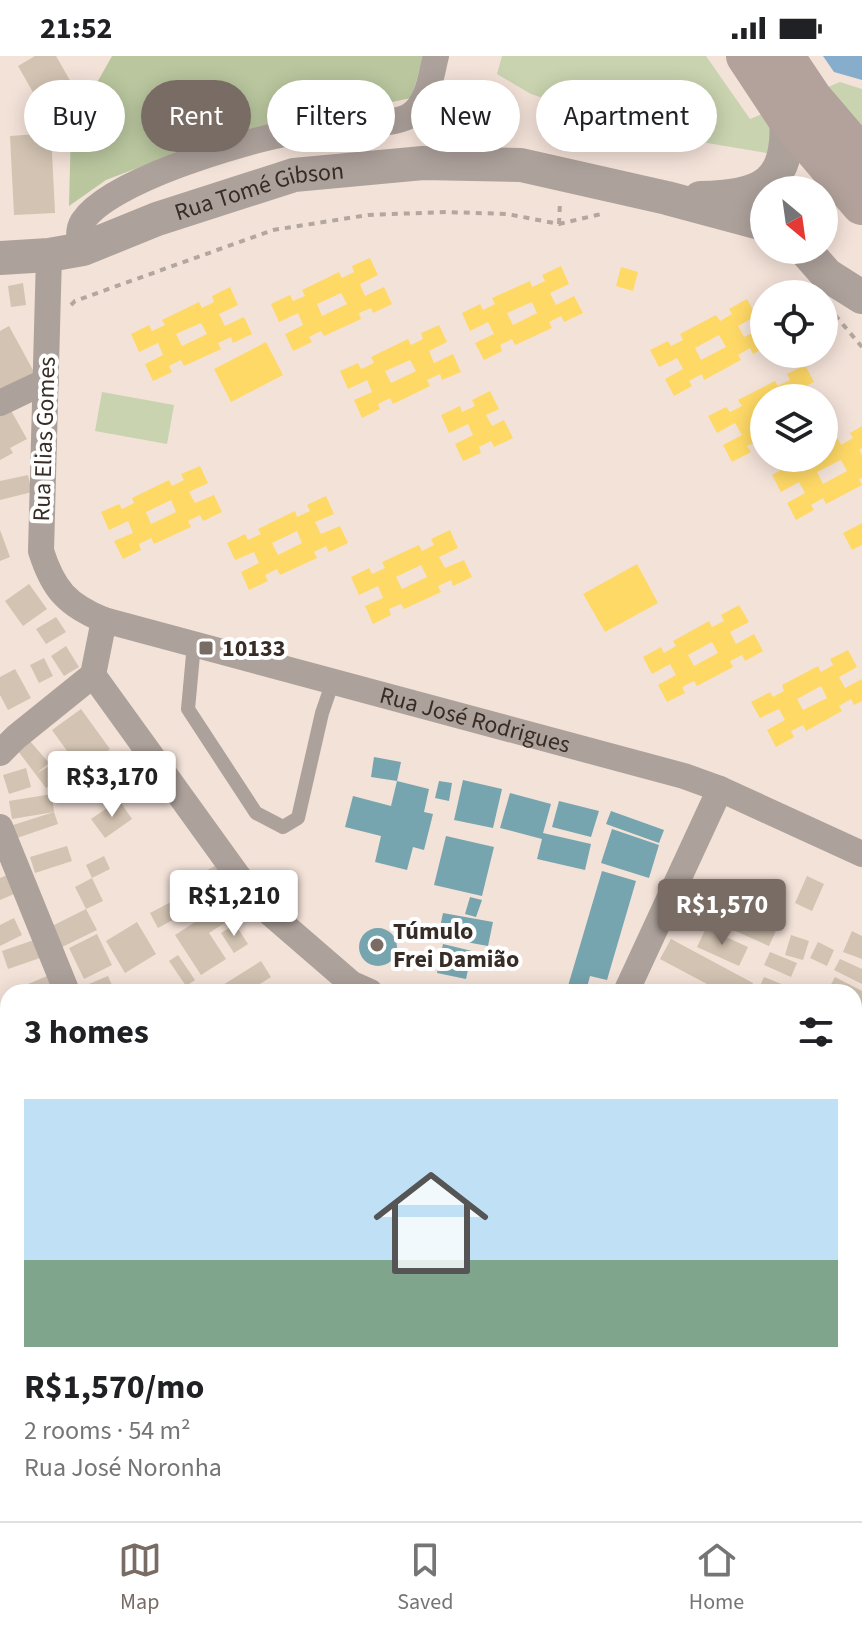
<!DOCTYPE html>
<meta charset="utf-8">
<style>
:root{--surface:#fff;--page:#f6f6f6;--text:#202124;--muted:#757577;--line:#e0e0e0;--accent:#796c64}
body{margin:0;font-family:"Source Sans 3",sans-serif;background:var(--page);color:var(--text);height:100vh;display:flex;flex-direction:column;font-size:30px;white-space:nowrap}
*{box-sizing:border-box;margin:0}
p{font-size:26px;color:var(--muted)}
.icon{flex:none;width:44px;height:44px;fill:none;stroke:currentColor;stroke-width:2;stroke-linecap:round;stroke-linejoin:round}
.map{position:relative;flex:1;overflow:hidden}
.sheet{position:absolute;left:0px;top:928px;width:862px;height:538px;display:flex;flex-direction:column;background:var(--surface);border-radius:24px 24px 0 0;box-shadow:0 4px 20px #0003}
.sheet>*{flex:none}
.guide{position:absolute;left:24px;top:24px;width:814px;height:72px;display:flex;gap:16px}
.needle{width:52px;rotate:151deg}
.controls{position:absolute;left:750px;top:120px;display:grid;gap:16px}
.controls a{display:grid;place-items:center;width:88px;height:88px;border-radius:50%;background:var(--surface);box-shadow:0 4px 20px #0003;font-size:40px}
.price{position:absolute;translate:-50% -68px;padding:0 18px;border-radius:8px;background:#fff;color:#222;font-size:26px;line-height:52px;filter:drop-shadow(0 2px 4px #0008)}
.price::after{content:'';position:absolute;left:50%;top:48px;width:24px;height:18px;margin-left:-12px;background:inherit;clip-path:polygon(0 0,100% 0,50% 100%)}
.price.on{background:var(--accent);color:#fff}
ul{padding:0;list-style:none}
li{display:grid;align-content:center;gap:16px;height:424px;padding:0 24px}
li span{display:grid;place-items:center;height:248px;border-radius:0px;color:#555}
li>.icon{margin-inline-start:auto}
span .icon{width:144px;height:144px;fill:#fffc;stroke-width:1}
li b{font-size:34px}
h2{display:flex;justify-content:space-between;align-items:center;height:96px;padding:0 24px;font-size:34px}
.chip{padding:0 28px;border-radius:36px;background:var(--surface);box-shadow:0 4px 20px #0003;font-size:28px;line-height:72px}
.chip.on{background:var(--accent);color:#fff}
.status{display:flex;justify-content:space-between;align-items:center;height:56px;padding:0 40px;background:var(--surface);direction:ltr}
.status svg{height:22px;fill:currentColor}
.tab-bar{display:flex;justify-content:space-around;align-items:center;height:112px;border-top:2px solid var(--line);background:var(--surface);font-size:22px;color:var(--muted)}
.tab-bar a{display:grid;justify-items:center;gap:4px}
.tab-bar .on{color:var(--accent)}
.map>svg:first-child{display:block}
.green{fill:#c9d3af}
.forest{fill:#b9c69e}
.water{fill:#86adcb}
.homes{fill:#ffd966;fill-rule:evenodd}
.public{fill:#76a5af}
.building{fill:#d2c3b2}
.lines{fill:none;stroke-linecap:round;stroke-linejoin:round}
.path{stroke:#b2a69f;stroke-width:4;stroke-dasharray:6 6;stroke-linecap:butt}
.service{stroke:#ada19b;stroke-width:14}
.minor{stroke:#ada19b;stroke-width:26}
.tertiary{stroke:#ada19b;stroke-width:34}
.primary{stroke:#b2a29b;stroke-width:42}
.poi-dot{fill:#796c64;stroke:#fff;stroke-width:3}
.labels{text-anchor:middle;stroke-width:8;stroke-linejoin:round;paint-order:stroke}
.street-label{font-size:24px;fill:#382c26;stroke:#fff}
.poi-label{font-size:24px;font-weight:bold;fill:#382c26;stroke:#fff;text-anchor:start}
</style>
<div class="status"><b>21:52</b><svg viewBox="0 0 49 12"><path d="M0 12V9h3v3zM5 12V6h3v6zM10 12V3h3v9zM15 12V0h3v12zM26 1h20v11H26zM47 4h2v5h-2z"/></svg></div>
<div class="map">
<svg width="862" height="1465" viewBox="0 0 862 1465">
<rect width="100%" height="100%" fill="#f3e2d8"/>
<path class="green" d="M502 0H706L750 63 840 26 862 33V108L797 102 647 77 620 59 574 52 531 38 497 18Z
M102 336 174 349 167 388 95 375Z"/>
<path class="forest" d="M112 0H424L411 42 205 86 106 124 69 150 71 73Z"/>
<path class="water" d="M823 0H862V24L834 16Z
M854 1169 862 1171V1258L854 1255Z"/>
<path class="homes" d="M370 202 378 219 360 228 365 240 384 231 392 248 373 257 371 252 359 257 361 263 324 280 321 275 309 281 312 286 293 295 285 278 303 269 298 257 279 266 271 248 290 239 293 245 305 240 302 234 339 216 342 222 354 216 352 210ZM341 237 347 248 322 260 317 248Z
M561 210 569 228 550 237 556 249 574 240 583 257 564 266 561 260 549 266 552 272 515 289 512 283 500 289 502 295 484 304 475 287 494 278 488 266 470 275 462 257 480 248 483 254 495 248 492 242 530 225 532 231 545 225 542 219ZM532 246 537 257 513 269 507 257Z
M621 211 638 216 633 235 616 230Z
M230 231 238 249 219 258 225 270 244 261 252 278 233 287 231 281 218 287 221 293 184 310 181 304 169 310 172 316 153 325 145 308 163 299 158 287 139 296 131 278 149 269 152 275 165 269 162 264 199 246 202 252 214 246 212 240ZM201 267 207 278 182 290 176 278Z
M747 243 756 260 738 270 744 281 762 272 764 292 753 298 750 292 738 299 741 304 704 324 702 318 689 325 692 330 674 340 665 323 683 313 677 302 659 311 650 294 668 285 671 290 683 284 680 278 716 259 720 265 732 258 729 253ZM719 279 726 291 701 304 695 292Z
M439 269 447 286 429 295 434 307 453 298 461 316 442 324 440 318 427 324 430 330 393 348 390 342 378 348 380 353 362 362 354 344 372 336 367 324 348 333 340 315 358 307 361 313 374 307 371 301 408 283 411 289 423 283 421 277ZM410 304 416 315 391 327 385 315Z
M266 286 283 319 231 346 214 313Z
M805 309 814 326 796 335 799 342H764V352L754 358 760 369 764 367V392L760 384 747 390 751 396 732 406 723 389 742 379 735 367 717 377 708 360 726 351 730 356 742 350 738 344 775 325 778 330 790 324 787 318Z
M490 335 499 353 486 359 492 370 504 364 513 382 494 391 491 385 479 391 481 397 463 405 455 388 473 379 468 368 449 377 441 359 460 350 462 356 475 350 472 344Z
M862 370V392L859 394 862 399V422L859 423 862 429 826 448 823 442 811 449 814 454 796 464 787 447 805 437 799 426 781 436 772 419 790 409 793 415 805 408 802 402H824V391L838 383 841 389 853 382 850 377ZM841 404 847 415 823 428 817 416Z
M200 410 208 427 189 436 195 447 214 439 222 456 203 465 200 459 188 465 191 471 154 488 151 482 139 488 141 494 123 503 114 485 133 477 128 465 109 474 101 456 119 448 122 453 134 447 132 442 169 424 172 430 184 424 181 418ZM171 444 176 456 151 468 146 456Z
M326 440 334 458 315 466 321 478 340 470 348 487 329 496 326 490 314 496 317 502 280 519 277 513 265 519 268 525 249 534 241 516 259 507 254 496 235 504 227 487 245 478 248 484 261 478 258 473 295 455 297 461 310 455 307 449ZM297 475 302 487 278 499 272 487Z
M862 467V489L852 494 843 477Z
M450 474 458 492 439 501 445 512 464 504 472 521 453 530 451 524 438 530 441 536 404 553 401 548 389 553 391 559 373 568 365 550 383 542 378 530 359 539 351 521 369 512 372 518 385 512 382 506 419 489 422 495 434 489 431 483ZM421 509 427 521 402 533 396 521Z
M637 508 658 547 605 576 583 538Z
M739 549 749 566 730 576 736 588 754 578 763 595 745 605 742 599 730 605 733 611 697 630 694 625 682 631 685 637 667 646 658 629 676 619 670 608 652 618 643 601 661 591 664 597 676 590 673 585 709 565 712 571 724 565 721 559ZM712 586 718 597 694 610 688 599Z
M848 594 857 611 839 621 845 632 862 623V645L854 649 851 643 839 650 842 655 806 675 803 669 791 675 794 681 776 691 767 674 785 664 779 653 760 662 751 646 770 636 773 641 784 635 782 629 818 610 821 616 833 609 830 603ZM821 630 827 642 803 654 797 643Z"/>
<path class="public" d="M374 701 401 706 397 725 371 721Z
M463 724 502 733 493 772 454 764Z
M397 725 429 733 424 756 433 758 424 794 413 791 407 814 375 806 381 780 345 771 353 740 391 750Z
M439 725 452 727 449 745 435 742Z
M510 737 551 748 543 777 591 788 585 814 537 803 542 783 500 772Z
M559 745 599 755 591 781 552 771Z
M611 755 664 774 659 787 606 768Z
M612 773 659 789 649 822 601 807Z
M446 780 494 791 482 840 434 829Z
M602 815 636 825 607 924 590 920 586 935 568 930Z
M470 841 482 844 476 861 465 858Z
M443 857 493 866 488 890 438 881Z
M359 891a19 19 0 1 1 38 0a19 19 0 1 1-38 0Z
M443 888 472 895 466 923 437 917Z"/>
<path class="building" d="M35 0H56L79 40 46 59 18 10Z
M51 77 55 157 14 159 10 80Z
M23 227 26 249 11 251 8 230Z
M9 270 34 316 0 334V275Z
M9 351 27 383 10 392 13 397 0 404V356Z
M28 419 32 436 0 444V425Z
M0 474 10 501 0 505Z
M29 528 47 553 23 570 5 545Z
M56 561 66 576 46 588 36 573Z
M66 590 79 611 64 620 51 600Z
M44 602 53 620 39 627 30 609Z
M15 613 31 642 8 654 0 639V621Z
M81 653 110 693 92 706 99 717 128 696 143 717 103 745 52 674Z
M30 685 49 707 37 717 55 707 63 722 46 732 18 695Z
M26 712 31 731 9 738 3 719Z
M52 738 54 756 12 763 9 745Z
M119 744 132 763 105 782 91 763Z
M54 756 58 768 14 783 10 770Z
M67 790 72 805 35 817 30 801Z
M104 800 110 813 92 822 86 809Z
M220 807 234 831 158 872 150 857 186 838 181 829Z
M7 819 14 838 0 844V822Z
M807 820 824 828 812 855 795 847Z
M92 822 103 845 86 853 75 831Z
M725 838 762 855 759 860 779 868 769 890 713 865Z
M229 844 237 859 209 877 226 903 201 919 175 879Z
M86 853 97 874 56 894 46 873Z
M14 862 22 879 0 890V869Z
M137 866 156 898 125 917 106 885Z
M235 868 248 888 234 897 221 877Z
M706 872 748 891 739 910 697 891Z
M852 875 862 880V903L843 896Z
M97 878 112 909 84 923 69 892Z
M791 879 809 885 803 904 785 899Z
M671 883 753 927 748 936H722L660 903Z
M34 884 40 902 8 913 2 895Z
M818 886 834 894 827 910 810 902Z
M770 896 797 907 791 921 764 909Z
M178 899 195 924 186 930 169 905Z
M840 903 862 913V928L834 914Z
M261 905 271 921 247 936H220L218 932Z
M47 920 54 936H23L21 931Z
M108 920 115 936H86L84 930Z
M764 921 789 931 787 936 758 934Z
M835 921 862 935V959L854 955V936H827Z
M8 1120V1146L0 1149V1123Z
M854 1379H861L860 1405H854Z
M8 1441V1458H17V1462L29 1463V1465H5V1461L0 1462V1442Z
M217 1458H245L243 1465H215Z
M258 1458H285L284 1465H256Z
M472 1458H516V1465H473Z
M721 1458H732L752 1465H719Z"/>
<g class="lines">
<path class="path" d="M559 168 560 146
M71 249 75 245 273 174 368 159 446 156 507 158 559 168 601 158
M835 259 862 291"/>
<path class="service" d="M194 588 188 653 256 757 283 771 298 762 322 657 333 625"/>
<g class="minor">
<path d="M83 193C79 183 77 175 83 165 109 125 241 86 289 77 310 73 333 70 355 68 372 67 394 68 409 60 428 49 431 19 436 0"/>
<path id="s1" d="M49 199 41 495C53 533 67 549 104 564L684 720 720 733 862 798"/>
<path d="M0 347 46 325"/>
<path d="M93 619 238 820 271 858 352 928 370 936"/>
<path d="M0 697 16 681 93 619 104 564"/>
<path d="M0 771 67 936"/>
<path d="M626 936 720 733"/>
<path d="M854 1029 862 1011"/>
<path d="M854 1085 862 1087"/>
<path d="M0 1231 8 1254"/>
<path d="M854 1444 862 1443"/>
<path d="M55 1458 56 1465"/>
<path d="M776 1458 799 1465"/>
<path d="M391 1465V1458"/>
<path d="M538 1465V1458"/>
</g>
<g class="tertiary">
<path d="M700 142C763 141 791 128 786 59"/>
<path d="M805 194 827 219 862 241"/>
<path id="s2" d="M0 202 49 199 83 193 157 163 294 119 423 107 521 109 667 142 764 168"/>
</g>
<path class="primary" d="M747 0 786 59 862 148
M783 0 811 42 862 102"/>
</g>
<g class="poi-dot">
<rect x="198" y="584" width="16" height="16" rx="4"/>
<circle cx="377" cy="889" r="8"/>
</g>
<g class="labels">
<g class="street-label">
<text dy="8" stroke="none"><textPath href="#s2" startOffset="270">Rua Tomé Gibson</textPath></text>
<text transform="translate(44 383) rotate(-88)" y="8">Rua Elias Gomes</text>
<text dy="8" stroke="none"><textPath href="#s1" startOffset="778">Rua José Rodrigues</textPath></text>
</g>
<g class="poi-label">
<text x="222" y="600">10133</text>
<text x="393" y="883">Túmulo<tspan x="393" dy="28">Frei Damião</tspan></text>
</g>
</g>
</svg>
<div class="controls">
<a><svg class="needle" viewBox="-14 -14 28 28"><path d="M0-13l5 13h-10z" fill="#e53935"/><path d="M0 13l5-13h-10z" fill="#757577"/></svg></a>
<a><svg class="icon" aria-label="locate" viewBox="0 0 24 24"><circle cx="12" cy="12" r="6"/><path d="M12 2v4M12 18v4M2 12h4M18 12h4"/></svg></a>
<a><svg class="icon" aria-label="layers" viewBox="0 0 24 24"><path d="M12 4l9 5-9 5-9-5zM3 14l9 5 9-5"/></svg></a>
</div>
<b class="price" style="left:112px;top:763px">R$3,170</b>
<b class="price" style="left:234px;top:882px">R$1,210</b>
<b class="price on" style="left:722px;top:891px">R$1,570</b>
<div class="guide">
<a class="chip">Buy</a>
<a class="chip on">Rent</a>
<a class="chip">Filters</a>
<a class="chip">New</a>
<a class="chip">Apartment</a>
</div>
<section class="sheet">
<h2>3 homes<svg class="icon" aria-label="filters" viewBox="0 0 24 24"><path d="M4 7h16M4 17h16"/><circle cx="9" cy="7" r="2"/><circle cx="15" cy="17" r="2"/></svg></h2>
<ul>
<li><span style="background:linear-gradient(#bfe0f5 65%,#7fa58c 0)"><svg class="icon" aria-label="home" viewBox="0 0 24 24"><path d="M3 11l9-7 9 7M6 9v11h12V9"/></svg></span><div><b>R$1,570/mo</b><p>2 rooms · 54 m²</p><p>Rua José Noronha</p></div></li>
</ul>
</section>
</div>
<nav class="tab-bar">
<a class="on"><svg class="icon" aria-label="map" viewBox="0 0 24 24"><path d="M3 6l6-2 6 2 6-2v14l-6 2-6-2-6 2zM9 4v14M15 6v14"/></svg>Map</a>
<a><svg class="icon" aria-label="saved" viewBox="0 0 24 24"><path d="M7 4h10v16l-5-4-5 4z"/></svg>Saved</a>
<a><svg class="icon" aria-label="home" viewBox="0 0 24 24"><path d="M3 11l9-7 9 7M6 9v11h12V9"/></svg>Home</a>
</nav>
